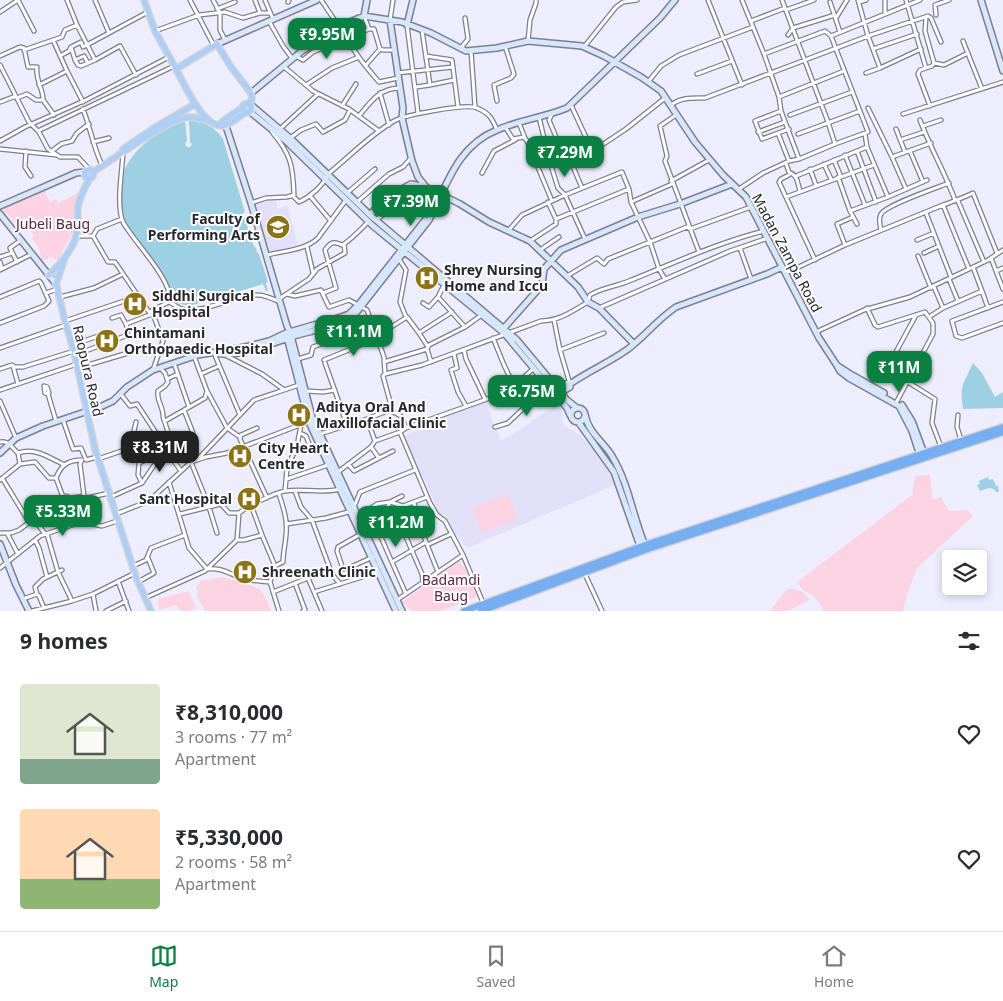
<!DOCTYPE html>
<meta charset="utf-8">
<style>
:root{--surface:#fff;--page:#f7f7f7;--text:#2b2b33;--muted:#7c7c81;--line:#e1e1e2;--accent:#0b8043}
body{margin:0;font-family:"Noto Sans",sans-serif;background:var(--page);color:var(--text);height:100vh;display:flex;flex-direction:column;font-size:19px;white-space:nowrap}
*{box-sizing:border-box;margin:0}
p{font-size:16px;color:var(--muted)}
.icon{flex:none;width:28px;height:28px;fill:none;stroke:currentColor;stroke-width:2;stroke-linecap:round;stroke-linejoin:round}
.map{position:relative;height:611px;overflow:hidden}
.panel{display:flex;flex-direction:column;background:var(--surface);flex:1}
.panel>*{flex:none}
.controls{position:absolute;left:942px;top:550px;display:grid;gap:10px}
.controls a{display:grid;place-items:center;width:45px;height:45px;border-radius:5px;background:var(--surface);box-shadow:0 2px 8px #0003;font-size:25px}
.price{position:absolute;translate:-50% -42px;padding:0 11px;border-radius:10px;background:var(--accent);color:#fff;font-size:16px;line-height:32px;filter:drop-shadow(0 1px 2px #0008)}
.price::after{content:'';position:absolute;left:50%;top:30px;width:15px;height:11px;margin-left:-8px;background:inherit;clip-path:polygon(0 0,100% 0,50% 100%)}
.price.on{background:#222;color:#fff}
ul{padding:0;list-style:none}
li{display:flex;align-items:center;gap:15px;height:125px;padding:0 20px}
li span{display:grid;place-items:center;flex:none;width:140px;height:100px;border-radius:5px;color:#555}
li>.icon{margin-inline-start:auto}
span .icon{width:60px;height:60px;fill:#fffc;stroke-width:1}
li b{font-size:21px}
h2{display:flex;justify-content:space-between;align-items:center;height:60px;padding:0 20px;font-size:21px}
.tabs{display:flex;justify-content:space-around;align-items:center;height:70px;border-top:1px solid var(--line);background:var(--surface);font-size:14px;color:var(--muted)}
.tabs a{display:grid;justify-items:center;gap:2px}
.tabs .on{color:var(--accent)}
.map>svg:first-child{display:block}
.built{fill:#e1e0f8}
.green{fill:#fcd3e3}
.water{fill:#9cd0e2}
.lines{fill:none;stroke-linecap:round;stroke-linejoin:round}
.street-casing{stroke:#7f7e8d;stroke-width:5.5}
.secondary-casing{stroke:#7f7e8d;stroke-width:8}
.primary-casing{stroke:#d4d4d5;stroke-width:8}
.highway-casing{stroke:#d4d4d5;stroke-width:9}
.street{stroke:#fff;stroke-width:3}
.secondary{stroke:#d6e7fb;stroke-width:5}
.primary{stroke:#adcef7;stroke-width:5}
.highway{stroke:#77aef1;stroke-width:6}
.labels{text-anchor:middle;stroke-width:4;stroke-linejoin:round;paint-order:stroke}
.poi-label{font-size:14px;font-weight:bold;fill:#28282e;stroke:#fcfcfc;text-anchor:start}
.park-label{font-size:14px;fill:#5f2540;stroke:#fcfcfc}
.street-label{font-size:14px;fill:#28282e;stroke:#fcfcfc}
</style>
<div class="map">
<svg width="1003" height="611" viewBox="0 0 1003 611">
<rect width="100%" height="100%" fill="#ededfe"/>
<path class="built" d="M274 201 277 202V209L287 205 298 245 270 252 256 207 257 204 263 202Z
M485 401 501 441 515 433 557 404 563 409 562 422 566 427 580 435 602 459 615 485 467 548 451 528 444 514 440 515 423 476 420 477 404 436 431 425 430 421Z"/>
<path class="green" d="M45 191 50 202 56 199 58 203 78 193 75 207V228L58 260 49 257 46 260H41L40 250 32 238 34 236 24 221 17 226 7 213 3 214 4 209Z
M930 475 933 500 941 497 949 511 968 510 973 516 917 568 907 594 903 611H824L815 597 803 590 797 582 912 495 915 476Z
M508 494 518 519 482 533 472 508Z
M459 561 465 568 477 597 441 611H412L402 602Z
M222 577C229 579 255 586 260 590 265 595 269 604 271 611H205L198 597 196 588 201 581Z
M792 588 802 592 810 600 787 611H770L785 591Z
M189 591 196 608 189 611H181L176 605 159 610 158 599Z"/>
<path class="water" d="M185 121 187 140 185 144 187 147H190L192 144 190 142 189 121C202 121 216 127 223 139L242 202 245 212 243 213 253 244 257 250 256 251 259 254 268 282 266 283 268 291H266L263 284 205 302 202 295 199 294 196 297 199 303C191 306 185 307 178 302 167 295 163 277 156 266 148 253 126 233 123 219 120 206 118 187 123 174 131 149 161 128 185 121Z
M973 363 982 373 995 397 1003 392V408L963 409C959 384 964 384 973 363Z
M988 477 989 480 993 479 996 486H998L999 492H996L994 489 989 488 980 491 977 485 980 484 979 481Z"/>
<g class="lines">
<g class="street-casing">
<path id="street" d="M18 0 34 31
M67 0 77 25
M95 0 109 33
M190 0 214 46
M213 0 220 13V30L225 40
M255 0 260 13
M265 0 273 19
M321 0 340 28
M708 0 742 85
M742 0 764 54 779 97 781 111 799 159
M782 0 828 122 835 144
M858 0 868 36 880 68 921 49
M906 0 926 68
M288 2 289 0
M830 2 840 32
M859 2 866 0
M217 9 235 2
M786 10 814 0
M0 12 18 0
M885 14V0
M936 15 935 5 949 0
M364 16 369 29 347 38C355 54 367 68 379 82L398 78
M926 17 925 31 934 63 932 66 920 70 918 74 930 106
M836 18 847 0
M390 20 393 0
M269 21 283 46 292 58
M751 21 785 8
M407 25 418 113
M369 29H374L380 49
M422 30 430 85 454 80
M155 31 199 15 225 12 243 18 260 13H270
M788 35 793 28 835 15
M53 40 67 71
M528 41 530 20 536 3V0
M963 41 982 89
M71 47 81 42 83 47 148 12
M584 47 616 7 623 2 637 0
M461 48 468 39 465 18
M873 49 917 34
M24 50 62 37 65 30 77 25 95 60 120 46 136 75
M471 51 475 107
M764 54 825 31 831 36
M0 56 20 47 24 48 28 67H37C35 80 44 91 43 100
M60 56 69 51 71 47 75 60 84 56 88 63 95 60
M296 56 303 60 313 52 347 38
M426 56 452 60 458 107
M75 60 78 65 81 66 88 63
M934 63 944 65 968 53
M0 65 29 122 39 132 48 149 60 157H78L89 169
M366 65 380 49 383 50H394
M283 66 313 91 349 109 379 131
M397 73 453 67
M866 73 880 68
M697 74 732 61
M648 82 661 66 679 55 753 27
M39 85 67 71 83 102
M306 85 332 68 359 57
M416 87 430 85
M380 93 389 125
M779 97 844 71
M17 98 27 94 36 100H43L54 115
M497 101 494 85 511 78 514 74 505 46
M0 102 16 96
M571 105 596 159
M671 105C682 97 692 98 705 98L868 36 928 16 931 18 941 42
M342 106 356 84
M868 108 892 157 906 189
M83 109C90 127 93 145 101 163
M781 111 755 121 762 139 789 129
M552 114 549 120 563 154 569 157 582 188
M903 114 1003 82
M676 115 660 126 667 156 665 161 699 252
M790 115 852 92
M359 116C371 101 380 88 400 88
M539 117 549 159 558 188 565 195 585 239
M920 120C930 147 945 173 955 200
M519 123 525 138
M923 126 941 120
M505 127 513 139 524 137 527 141 552 201
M280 129 318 94
M896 129 905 152
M38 131 174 66
M758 132 785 122
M778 133 789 161
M798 134 860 111
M865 134 867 147
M289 139 301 130 316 124 323 132 345 120 350 110
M900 140 924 132
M0 141 25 127 86 100 169 57
M93 142 109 138
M0 149 57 155
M26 151 25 167 31 176
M52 151 61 144 72 141 77 133 89 124
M593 151 626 129 665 98
M857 151 876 202
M910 151 923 182
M123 153C122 172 116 205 123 222 132 240 175 282 169 302
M845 155 865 205
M892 157 931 143
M834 160 841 177
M786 164 789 172C798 176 797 181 800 191
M824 164 831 179
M810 169 816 185
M482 173 494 151 515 140
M789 175 781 179 779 182 815 260
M796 176 867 147 888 197
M838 177 850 211 857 224
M671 181 709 160
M739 189 763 173 789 161 799 159 835 144 868 132 831 36 920 0
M347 193 375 169
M293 196 299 202C310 197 323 186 328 174 350 156 370 135 394 121 405 115 467 103 477 108 489 113 492 118 497 130
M310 196 331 221
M786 197 874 165
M958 201 984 262
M357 202 389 174 403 167 411 158
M548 202 556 219 629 189
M631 202 672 184
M251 203 266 198 287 197 294 195C293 166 291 154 272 132
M943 205 969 269
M850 211 888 197 927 180
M926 213 951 277
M376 220 402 201
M881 230C880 225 878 219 881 214 886 205 936 188 949 183
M508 231 522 215 565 195 622 172 629 189 631 202 650 242 659 269 665 279
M76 236H93L108 262H115L149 312 153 314 163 341 153 370
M93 236 97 229 122 219
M917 240 934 233
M530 241 556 224V219
M845 245 837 224 853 217
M307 247 313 273
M740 248 751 279
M540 250 559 237
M924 253 939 246
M267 255C283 251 306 250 318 238L346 200
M918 256 931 288
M0 257 12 253
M991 258 1003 289
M399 259 406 270 400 302 406 317
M0 262 2 269
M17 262 10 248 21 240
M973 267 982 291
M0 270 32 254
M996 271 1003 268
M786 273 845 245 943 205C954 201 963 198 973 193L997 253
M567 276 597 258 604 264 608 259 687 227 690 229 751 207
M949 279 958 301
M934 287 943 308 982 291 988 308
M46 293 57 289
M323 293 336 288 325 250C331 241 335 241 344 246
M287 294 295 296 321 290 329 307 349 300 367 310 384 357 385 374
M0 297 39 281 41 283 49 301 44 306 0 323
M60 297 94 288 123 274
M279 299 309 279 317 269 345 253 344 244C354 237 361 229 369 221
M1003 302 952 321 956 336 962 338 1003 323
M423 303 429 307 438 297
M599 308 730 251 768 238
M867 308 875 325 878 327 925 312 933 323V334L896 403
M149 312 169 302C175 304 178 309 186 310 209 312 235 294 258 295 265 295 273 299 280 302
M929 317 943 308
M112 318 121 315 126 324
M554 320 560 350 570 384
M65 321 139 296
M465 327 483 314
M816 332 864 310 910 297 988 260 1003 250
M377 336 407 317 419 333
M493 338 504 365 514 386
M72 345 107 333 109 334 113 341
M428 347 419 333 452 312
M0 348 66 325
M427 349 431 362
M464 350 466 359 485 399
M560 350 604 333
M214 353 240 415
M454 354 457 368 451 370 458 392 466 406
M75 355 125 336 128 331 126 324 152 314
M227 356 262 374 283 389
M298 359 311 355 313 347 365 328 374 329
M324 360 378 338
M384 362 427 349 429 345 465 327 438 297 444 285
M174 363 189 407
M325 363 347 425
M13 366 18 384
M78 368 148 347
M160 368 165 373 168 382 165 386 158 391C156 400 164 408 163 417L176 456 173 460 181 471
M0 369 12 365 15 367H23L74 351
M887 369 935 399 932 423 941 447
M201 374 219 366
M884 374 916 315
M167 379 178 374
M512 388 518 392 540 376
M0 390 77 364
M207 391 227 428 240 437
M306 391 323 392 335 390
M506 391 525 407
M48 394 45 393 44 386 47 387 49 393 48 394 56 421
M0 401 16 438
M392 409 383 376 385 374 422 365 541 321C561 320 571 312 588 302L590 295C603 287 615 287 629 281 674 263 717 243 764 231
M184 410 193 433 186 441
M958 415 957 427 961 440
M367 419 392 409 393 412 401 416 406 428 400 432
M63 420 73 449 81 448 86 460 97 457
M165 421 205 398 207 391 194 356
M495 427 508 423 530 402 552 390
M257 428 241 435 240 439 267 498
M406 428 501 394 512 388 534 368
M300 433 306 436 311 449
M320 434 367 419 375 441
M0 442C9 440 12 448 18 453 36 447 49 458 65 465
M371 447 379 458 393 451
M98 459 136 446 134 431 136 422
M198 459 254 400 299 385
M82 460 80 464 84 496
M191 462 209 507 217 533
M139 463 173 448
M20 464 35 462 49 478H56
M348 464 354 471 379 458
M338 472 371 447 375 441 400 432 430 503 437 515 445 521 463 555
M2 478 29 522
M287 479 328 465
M0 480 20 464 18 453
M169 482 189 548 207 569C223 567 230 575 245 579 253 581 262 581 270 582L279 611
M142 483 163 452
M285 491 287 468 297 446 301 425
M295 491 301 507 312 520 332 574 340 584
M63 497 56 478C61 465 68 460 82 460
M111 497 142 483 138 475 139 463 136 445 160 439 137 404 130 406 120 393
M414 503 426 542 438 572
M251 505 262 535
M403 506 427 497
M354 507 360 492 415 470
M369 510 406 594
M116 514 149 501 191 462 206 457 227 453 310 421
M180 514 221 504 229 513H239
M359 516 377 504 390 502 402 496
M372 516 387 508 390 502 403 506V511L390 518 387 524 378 530
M397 516 422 574 423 582
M34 519 45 534
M286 524 326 518 352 511
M0 533H11L19 530 63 497 66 496 71 498 84 496 87 498 109 493
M7 533 18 554
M47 534 58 572 72 601
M361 534 338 547 337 551 343 569H346L373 557
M35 540 39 548 47 577
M237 540H244L262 535 275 566
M427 545 451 534
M392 562 426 542
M133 566 146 560 151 548 185 535
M0 568 40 536 81 522 102 526 117 521
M584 572 602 611
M118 581 129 611
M138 582 154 573 148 558
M270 582 275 566 283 562C283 549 288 535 286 521 285 512 282 503 279 494
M295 583 305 610 303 611
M273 592 308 578 322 611
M314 592 378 572
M37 594 35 587 43 579 62 570
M93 594 96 611
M145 598 205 571 237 540 239 513C248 506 274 493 285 491 304 488 320 494 341 489
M23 599 37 594 39 596 44 608
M397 600 463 555 484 605
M32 611 72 601 93 594 135 573
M106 611 126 601"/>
</g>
<g class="secondary-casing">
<path id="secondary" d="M981 0 1003 71
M364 16 367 0
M390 20 403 108 402 118 412 161 418 177 426 187 460 204 489 222 530 241 578 287 588 302 599 308 634 344
M407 25 413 0
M217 44 317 0
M251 93 302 51 350 22 364 16 402 22 431 33 466 51 497 48 528 41 582 46 604 56 641 77 661 91 695 142 723 175 746 197 819 338 836 364 840 371 849 378 899 406 912 431 920 456
M251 105 290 138 370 215 517 340 567 400 577 408
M249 111 286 141 373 226 504 333 567 408 570 415
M225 123 251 203 287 326 290 332 312 417 402 611
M0 206 76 173 85 172
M0 214 56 284
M370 215 384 199 411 184 426 187
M504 328 542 285 544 269 561 250 638 217 680 204 732 184
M287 337 309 422 396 611
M215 353C238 359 272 343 294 336 315 330 339 326 356 313L429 220C447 185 457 146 497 130 520 120 545 117 567 108L660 18 675 0
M838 366 852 375 884 393
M555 389 568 383 570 384
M558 394 570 387V384C589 371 610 362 628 349 645 336 658 319 676 307L767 274 782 267
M902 405 912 421 925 456
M571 415a7 7 0 1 1 14 0a7 7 0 1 1-14 0Z
M585 414C588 433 603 441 612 456 629 484 633 518 646 548
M579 423 614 472 641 549
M0 453 16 438 43 426 100 407 113 401 127 387 153 370 198 355 245 347 269 341 286 333 341 317 349 314 359 304 425 220
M0 544 16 585 29 611"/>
</g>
<g class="primary-casing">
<path id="primary" d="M144 0 155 31 176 69
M242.5 108a4.5 4.5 0 1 1 9 0a4.5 4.5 0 1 1-9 0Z
M246 112C240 116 233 122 226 125 205 133 184 83 176 69L217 44 231 67 251 93 252 99 249 104
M219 125 223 121 243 107
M123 149 154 128 195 104
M84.5 174a4.5 4.5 0 1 1 9 0a4.5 4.5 0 1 1-9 0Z
M93 172C114 159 167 119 189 117 195 117 202 119 208 121
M64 261 56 284 66 325 74 351 95 449 136 577 151 611
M49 275C61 263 73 250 77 233 79 224 77 215 78 206 80 196 85 187 90 178"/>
</g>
<g class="highway-casing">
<path id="highway" d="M464 611 645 545 1003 427
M481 611 645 550 1003 432"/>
</g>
<use href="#street" class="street"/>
<use href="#secondary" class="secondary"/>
<use href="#primary" class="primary"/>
<use href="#highway" class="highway"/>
</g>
<defs>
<g id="university-disc" transform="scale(1.25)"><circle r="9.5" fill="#8d7317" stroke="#fcfcfc"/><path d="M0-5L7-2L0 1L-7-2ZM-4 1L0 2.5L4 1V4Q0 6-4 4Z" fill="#fff"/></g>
<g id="hospital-disc" transform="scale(1.25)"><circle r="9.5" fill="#8d7317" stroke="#fcfcfc"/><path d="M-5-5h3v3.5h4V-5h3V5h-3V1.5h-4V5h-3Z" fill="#fff"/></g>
</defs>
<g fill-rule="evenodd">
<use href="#university-disc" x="278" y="227"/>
<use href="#hospital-disc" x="427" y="278"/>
<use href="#hospital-disc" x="135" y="304"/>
<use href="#hospital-disc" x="107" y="341"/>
<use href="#hospital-disc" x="299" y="415"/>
<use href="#hospital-disc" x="240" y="456"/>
<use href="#hospital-disc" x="249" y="499"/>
<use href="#hospital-disc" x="245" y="572"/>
</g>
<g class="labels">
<g class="poi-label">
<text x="260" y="224" text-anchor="end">Faculty of<tspan x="260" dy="16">Performing Arts</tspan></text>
<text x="444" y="275">Shrey Nursing<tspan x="444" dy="16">Home and Iccu</tspan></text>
<text x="152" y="301">Siddhi Surgical<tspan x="152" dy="16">Hospital</tspan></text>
<text x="124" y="338">Chintamani<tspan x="124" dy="16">Orthopaedic Hospital</tspan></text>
<text x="316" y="412">Aditya Oral And<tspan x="316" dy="16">Maxillofacial Clinic</tspan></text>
<text x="258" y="453">City Heart<tspan x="258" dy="16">Centre</tspan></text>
<text x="232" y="504" text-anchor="end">Sant Hospital</text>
<text x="262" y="577">Shreenath Clinic</text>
</g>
<g class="park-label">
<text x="53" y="229">Jubeli Baug</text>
<text x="451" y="585">Badamdi<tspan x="451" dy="16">Baug</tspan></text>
</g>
<g class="street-label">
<text transform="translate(787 253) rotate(62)" y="5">Madan Zampa Road</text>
<text transform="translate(88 371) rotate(77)" y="5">Raopura Road</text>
</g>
</g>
</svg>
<div class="controls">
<a><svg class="icon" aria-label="layers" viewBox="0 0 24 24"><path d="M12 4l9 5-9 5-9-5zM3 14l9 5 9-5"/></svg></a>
</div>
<b class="price" style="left:327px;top:60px">₹9.95M</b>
<b class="price" style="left:565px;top:178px">₹7.29M</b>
<b class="price" style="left:411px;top:227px">₹7.39M</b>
<b class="price" style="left:354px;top:357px">₹11.1M</b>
<b class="price" style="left:899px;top:393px">₹11M</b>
<b class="price" style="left:527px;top:417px">₹6.75M</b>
<b class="price on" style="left:160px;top:473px">₹8.31M</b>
<b class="price" style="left:63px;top:537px">₹5.33M</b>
<b class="price" style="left:396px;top:548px">₹11.2M</b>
</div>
<section class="panel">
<h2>9 homes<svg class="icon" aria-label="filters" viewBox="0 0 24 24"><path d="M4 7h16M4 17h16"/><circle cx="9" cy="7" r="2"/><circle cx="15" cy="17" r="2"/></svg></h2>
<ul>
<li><span style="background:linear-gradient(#dfe7d0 75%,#7fa58c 0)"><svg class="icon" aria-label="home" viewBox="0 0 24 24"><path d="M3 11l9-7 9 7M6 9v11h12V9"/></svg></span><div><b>₹8,310,000</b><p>3 rooms · 77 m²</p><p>Apartment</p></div><svg class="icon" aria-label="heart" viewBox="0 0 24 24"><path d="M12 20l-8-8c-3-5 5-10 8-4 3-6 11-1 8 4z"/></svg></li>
<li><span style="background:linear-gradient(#ffd9b3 70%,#8fb573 0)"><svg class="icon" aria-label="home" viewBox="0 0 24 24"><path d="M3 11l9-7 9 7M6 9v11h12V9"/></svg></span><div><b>₹5,330,000</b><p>2 rooms · 58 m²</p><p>Apartment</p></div><svg class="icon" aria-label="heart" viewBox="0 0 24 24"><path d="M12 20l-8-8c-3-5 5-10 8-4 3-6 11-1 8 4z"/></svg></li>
</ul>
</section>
<nav class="tabs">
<a class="on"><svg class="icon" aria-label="map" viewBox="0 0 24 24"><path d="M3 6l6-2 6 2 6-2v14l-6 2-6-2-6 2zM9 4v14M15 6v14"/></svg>Map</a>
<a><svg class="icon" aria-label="saved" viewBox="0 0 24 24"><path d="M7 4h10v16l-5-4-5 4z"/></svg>Saved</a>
<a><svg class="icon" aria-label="home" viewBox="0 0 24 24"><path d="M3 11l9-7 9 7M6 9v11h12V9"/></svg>Home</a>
</nav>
